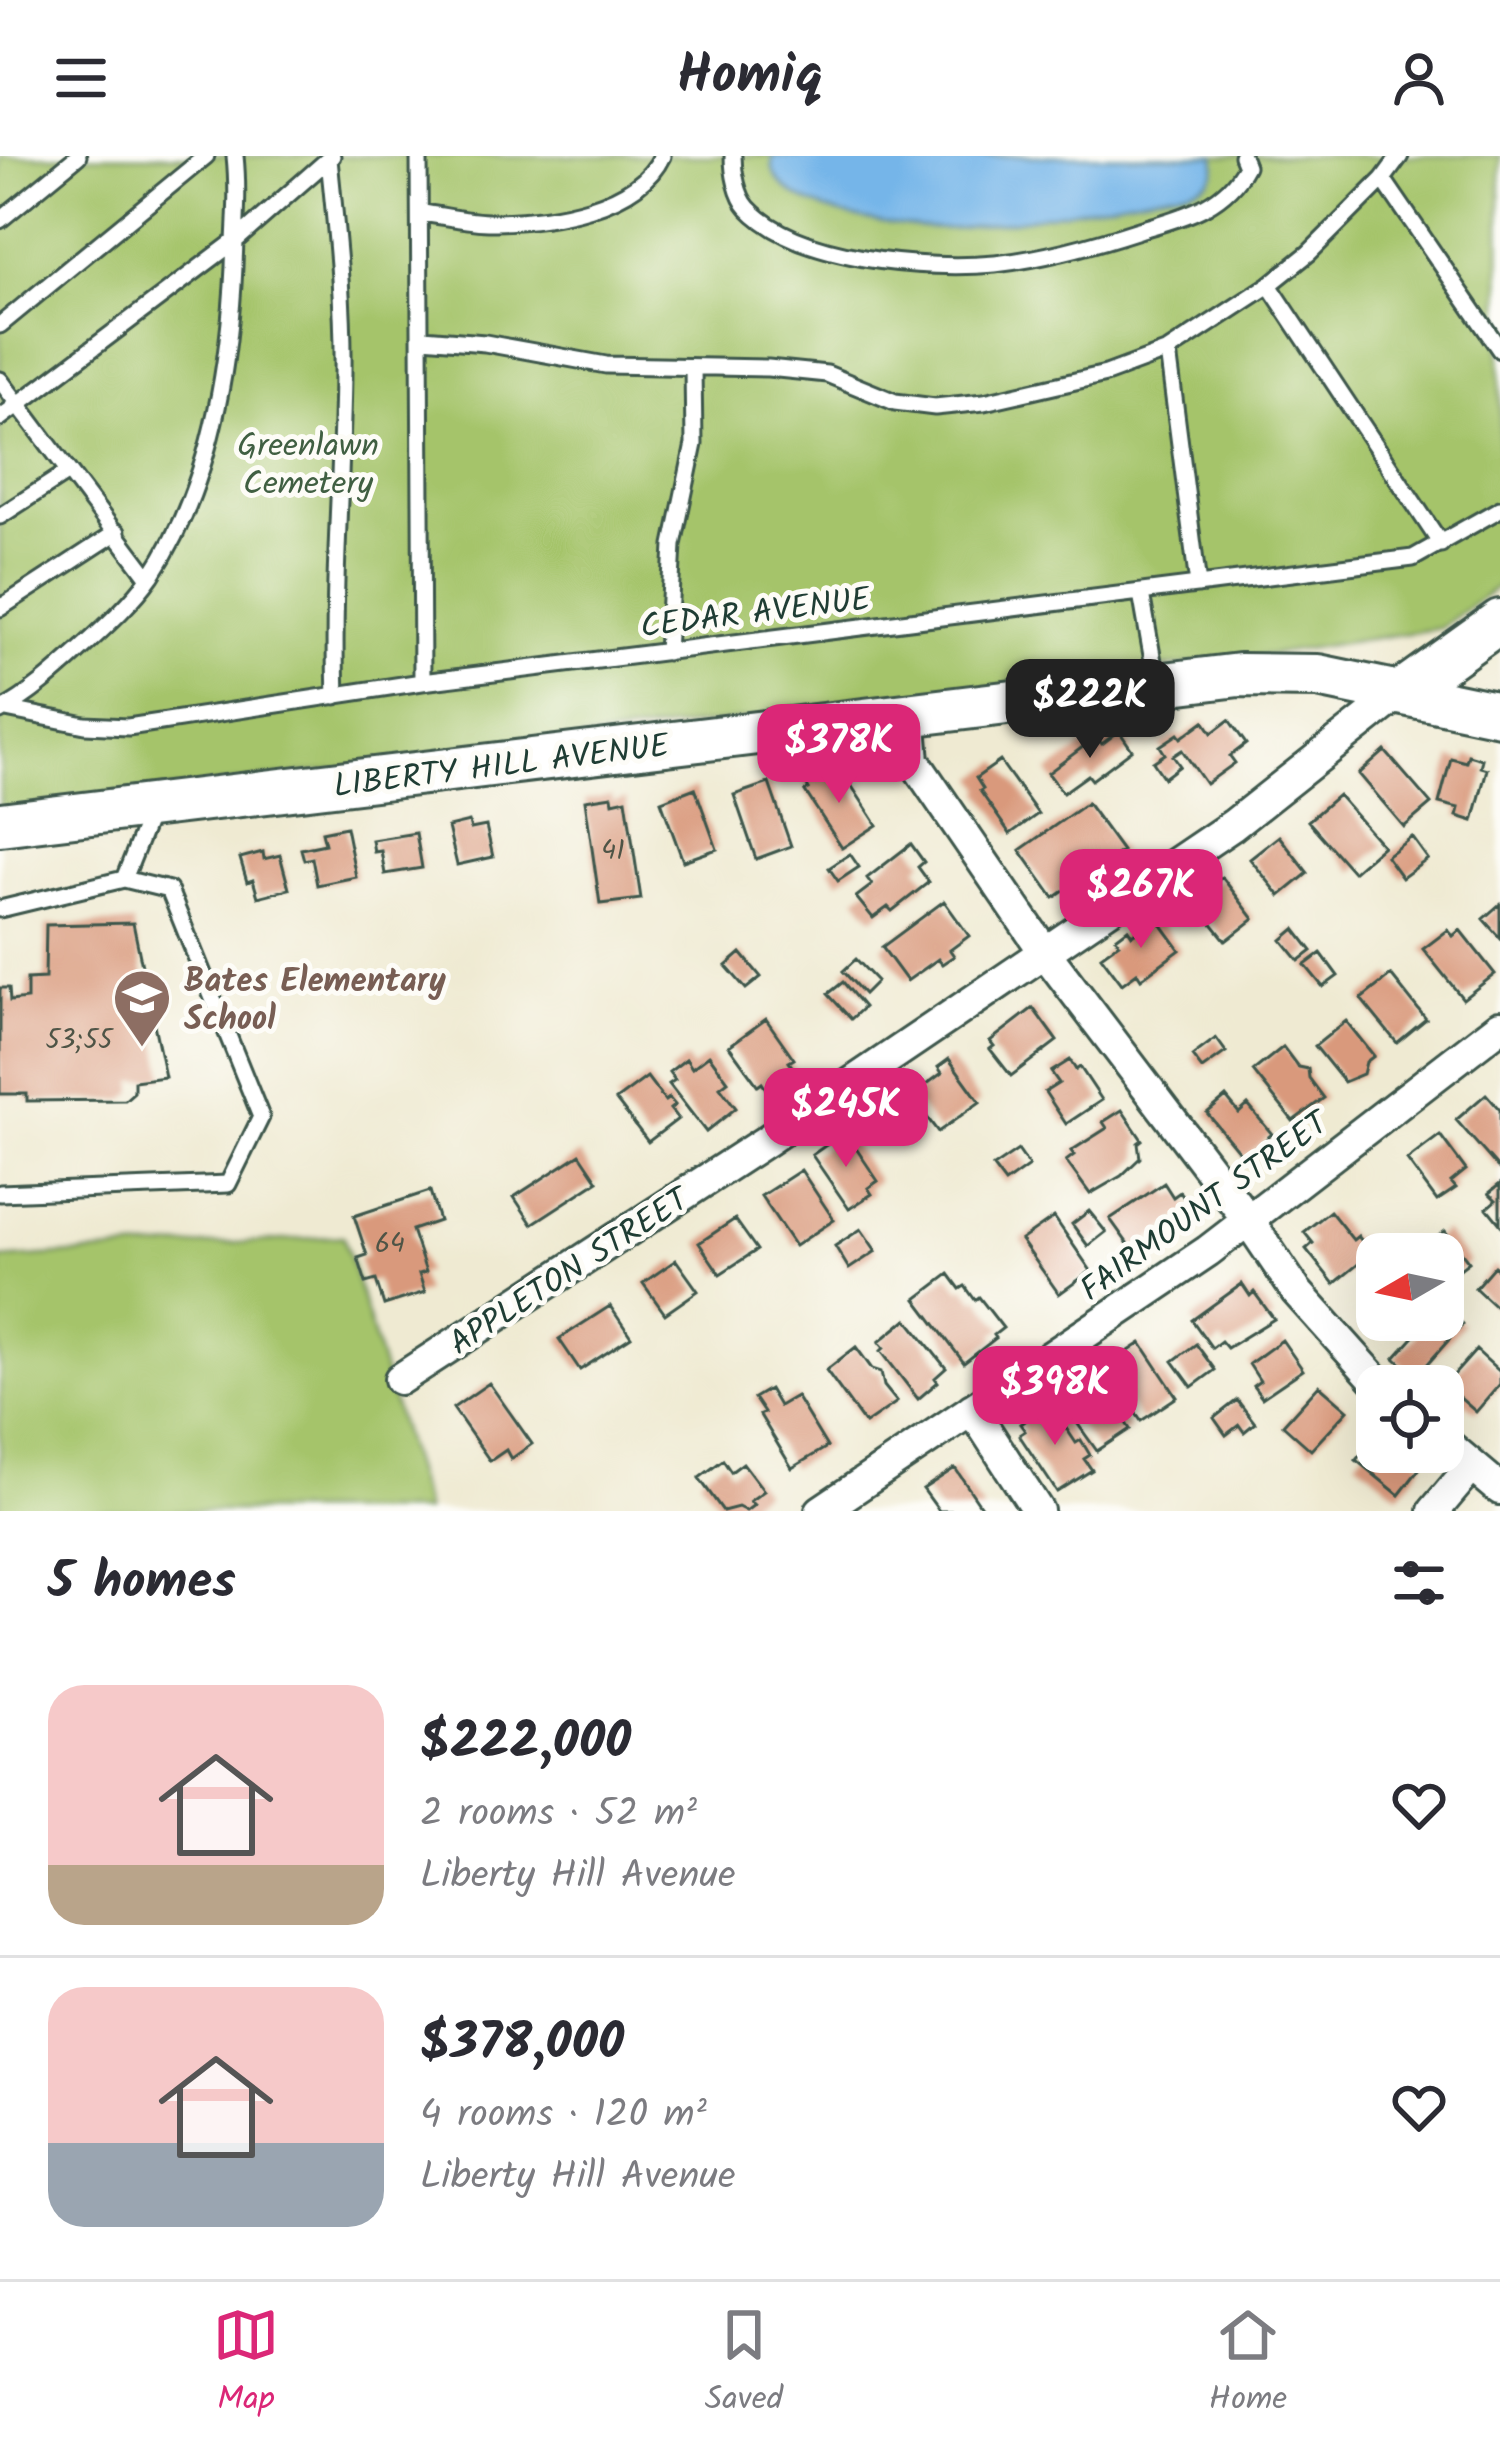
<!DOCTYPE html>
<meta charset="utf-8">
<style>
:root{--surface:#fff;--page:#f2f2f3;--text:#2b2b33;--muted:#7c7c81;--line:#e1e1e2;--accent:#db2777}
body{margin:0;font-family:Kalam,sans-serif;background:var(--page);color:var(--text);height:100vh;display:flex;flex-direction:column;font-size:45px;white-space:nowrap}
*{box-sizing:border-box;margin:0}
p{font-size:39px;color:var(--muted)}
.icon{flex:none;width:66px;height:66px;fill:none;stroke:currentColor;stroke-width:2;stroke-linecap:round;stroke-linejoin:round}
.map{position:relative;height:1355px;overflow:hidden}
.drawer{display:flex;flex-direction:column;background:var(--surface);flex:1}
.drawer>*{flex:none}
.needle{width:78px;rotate:261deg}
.controls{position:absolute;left:1356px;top:1077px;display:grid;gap:24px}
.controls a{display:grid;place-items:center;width:108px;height:108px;border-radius:24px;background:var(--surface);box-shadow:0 12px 48px #0002;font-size:60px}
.price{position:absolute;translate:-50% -102px;padding:0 27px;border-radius:24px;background:var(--accent);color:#fff;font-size:39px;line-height:78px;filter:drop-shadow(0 3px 6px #0008)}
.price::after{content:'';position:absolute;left:50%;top:72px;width:36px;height:27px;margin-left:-18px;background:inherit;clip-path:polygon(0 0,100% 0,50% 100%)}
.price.selected{background:#222;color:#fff}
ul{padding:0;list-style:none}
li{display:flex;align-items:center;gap:36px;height:300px;padding:0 48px}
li+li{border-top:3px solid var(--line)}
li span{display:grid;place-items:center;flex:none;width:336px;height:240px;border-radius:36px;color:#555}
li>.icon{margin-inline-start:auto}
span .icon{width:144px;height:144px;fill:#fffc;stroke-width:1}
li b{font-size:51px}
h2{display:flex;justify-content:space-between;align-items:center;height:144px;padding:0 48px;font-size:51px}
header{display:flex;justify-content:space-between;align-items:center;height:156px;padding:0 48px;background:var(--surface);font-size:54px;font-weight:700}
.dock{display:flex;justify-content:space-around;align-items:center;height:168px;border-top:3px solid var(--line);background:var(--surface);font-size:33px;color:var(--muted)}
.dock a{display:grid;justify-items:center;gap:6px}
.dock .selected{color:var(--accent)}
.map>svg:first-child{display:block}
.green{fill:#a5c46b;stroke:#628050;stroke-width:3}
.water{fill:#74b5e9;stroke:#4a798e;stroke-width:3}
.building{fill:#d9997b}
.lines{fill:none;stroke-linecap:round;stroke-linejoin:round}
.lane-casing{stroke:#3e574c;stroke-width:21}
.street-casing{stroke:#3e574c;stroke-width:36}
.secondary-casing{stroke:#3e574c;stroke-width:48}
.lane{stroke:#fff;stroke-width:15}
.street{stroke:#fff;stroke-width:30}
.secondary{stroke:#fff;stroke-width:42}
.labels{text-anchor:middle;stroke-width:10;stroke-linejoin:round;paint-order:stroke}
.number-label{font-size:27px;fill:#4e5446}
.park-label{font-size:33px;fill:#405f42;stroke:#fdfcf7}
.street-label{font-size:33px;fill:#1f3d34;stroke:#fdfcf7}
.education-label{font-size:33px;font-weight:bold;fill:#785e54;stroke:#fdfcf7;text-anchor:start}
</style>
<header><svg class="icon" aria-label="menu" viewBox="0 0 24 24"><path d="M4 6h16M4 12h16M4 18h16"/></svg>Homiq<svg class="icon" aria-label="person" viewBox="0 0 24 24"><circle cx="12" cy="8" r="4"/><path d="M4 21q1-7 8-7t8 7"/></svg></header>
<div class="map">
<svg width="1500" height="1355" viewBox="0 0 1500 1355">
<rect width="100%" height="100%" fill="#fdfcf7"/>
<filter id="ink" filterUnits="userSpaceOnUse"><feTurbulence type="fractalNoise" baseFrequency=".00833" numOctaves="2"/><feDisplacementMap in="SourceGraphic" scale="24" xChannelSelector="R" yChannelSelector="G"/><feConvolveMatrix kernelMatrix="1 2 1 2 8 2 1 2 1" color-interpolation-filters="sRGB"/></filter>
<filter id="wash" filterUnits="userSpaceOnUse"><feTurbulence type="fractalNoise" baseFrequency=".004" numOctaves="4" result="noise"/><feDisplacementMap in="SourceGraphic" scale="48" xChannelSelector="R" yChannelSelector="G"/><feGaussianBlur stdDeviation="2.7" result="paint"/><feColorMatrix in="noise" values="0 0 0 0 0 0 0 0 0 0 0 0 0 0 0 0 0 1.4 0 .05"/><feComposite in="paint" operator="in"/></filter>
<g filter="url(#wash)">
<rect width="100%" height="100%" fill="#efead2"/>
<path class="green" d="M0 0H1500V429L1440 472 1272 498 0 655Z
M343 1080 426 1355H0V1103Z"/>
<path class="water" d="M773 0H857L931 7 985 0H1215C1219 22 1208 28 1189 33 1114 45 1037 64 961 72 921 77 760 58 773 0Z"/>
<g id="blocks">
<path class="building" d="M1229 564 1246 588 1230 600 1235 607 1206 628 1182 594 1173 600 1180 610 1164 622 1153 606 1165 598 1160 590 1178 578 1181 582 1204 565 1212 577Z
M1119 575 1132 594 1092 624 1088 619 1063 637 1048 617 1096 581 1102 588Z
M1385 595 1431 648 1404 671 1359 618Z
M1468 599 1482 603 1480 611 1487 613 1473 665 1457 660 1459 652 1439 647 1451 602 1466 606Z
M1000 605 1038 658 1010 678 980 635 983 633 976 622Z
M840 612 877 669 842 692 805 635 809 633 803 623 817 614 824 623Z
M769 627 791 690 756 703 734 639Z
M695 632 717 693 683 705 661 645Z
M1338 639 1383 690 1353 716 1308 665Z
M612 640 613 646 626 643 641 743 600 748 585 644Z
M1087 647 1122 695 1054 742 1020 694Z
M469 666 471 673 486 670 493 701 457 709 448 671Z
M346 671 356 721 317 729 312 702 304 704 301 693 325 688 322 676Z
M416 677 422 712 385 718 381 695 374 696 372 684Z
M1279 680 1308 717 1280 740 1250 703Z
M1412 681 1428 703 1402 722 1386 700Z
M911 688 924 706 918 711 929 726 892 755 888 751 873 762 856 741 872 729 867 722Z
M263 696 264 703 280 699 289 733 258 741 253 724 247 726 240 702Z
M850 698 859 711 838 725 829 712Z
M1222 721 1254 763 1226 785 1193 744Z
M944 745 969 780 950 794 954 800 942 808 938 803 907 825 882 791Z
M1500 748V782L1483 763Z
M1156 761 1180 794 1141 823 1137 817 1122 828 1101 800 1119 787 1116 782 1128 773 1132 779Z
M133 767 165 921 134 925V936L125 944 27 945V938H0V832H9L10 845 27 843V823L45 822 46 769Z
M1295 773 1312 795 1299 805 1282 784Z
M1448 774 1453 780 1460 774 1495 818 1463 843 1423 793Z
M741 797 761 821 746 833 726 810Z
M1321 797 1338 820 1323 831 1305 809Z
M856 803 877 825 864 838 843 815Z
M1391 819 1426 863 1397 887 1361 843Z
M843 826 864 851 851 863 828 838Z
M1033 852 1057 885 1011 920 990 893 994 890 990 885Z
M766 863 794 903 789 906 794 913 766 933 762 927 758 930 729 890Z
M1346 865 1374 900 1366 906 1363 918 1344 926 1315 890Z
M1216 882 1226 896 1202 913 1192 900Z
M1283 891 1298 911 1308 913 1309 922 1324 942 1293 965 1253 915Z
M709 899 728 925 720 931 736 952 706 976 669 928 675 924 669 916 686 903 692 912Z
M949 903 980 946 938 976 911 940 942 917 938 911Z
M1070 904 1076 914 1080 911 1102 944 1066 968 1045 936 1059 927 1051 916Z
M647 921 665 945 669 942 675 949 670 953 678 963 648 986 616 944Z
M1486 938 1500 954V1014L1456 964Z
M1226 941 1239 957 1248 949 1272 978 1244 1002 1207 957Z
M1122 954 1142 984 1138 987 1140 1002 1121 1020 1090 1038 1066 1005 1074 999 1071 995 1107 972 1103 966Z
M845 976 878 1025 868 1032 872 1038 849 1053 812 999Z
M1440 979 1466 1014 1451 1026 1456 1032 1437 1045 1407 1004Z
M1018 994 1029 1010 1005 1027 993 1011Z
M580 998 598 1025 532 1068 514 1041Z
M801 1014 834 1064 795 1090 761 1040Z
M1164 1027 1173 1041 1180 1036 1193 1054 1133 1095 1110 1063Z
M1500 1028V1068L1487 1052 1496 1044 1489 1037Z
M430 1035 439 1065 412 1074 426 1116 419 1118 425 1136 384 1149 376 1124 366 1127 358 1102 367 1099 354 1060Z
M1089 1055 1106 1076 1088 1090 1072 1068Z
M1330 1055 1353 1084 1358 1080 1368 1093 1363 1097 1367 1101 1334 1128 1306 1093 1313 1087 1304 1076Z
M1054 1061 1091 1115 1059 1138 1021 1084Z
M735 1063 757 1094 720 1118 699 1087Z
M861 1073 876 1095 849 1113 835 1090Z
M1445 1075 1469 1106 1443 1126V1098L1419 1095Z
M676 1104 698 1135 665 1158 643 1127Z
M1494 1110 1500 1115V1155L1475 1132Z
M949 1118 960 1133 965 1130 975 1144 979 1141 1003 1172 994 1179 996 1182 964 1207 916 1143Z
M1242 1128 1250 1140 1254 1136 1274 1163 1227 1192 1221 1185 1212 1192 1192 1164Z
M610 1150 631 1181 580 1214 559 1183Z
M1443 1151 1463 1168 1416 1221 1395 1202 1429 1164H1443Z
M907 1163 946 1212 935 1222 938 1226 918 1243 881 1195 884 1192 879 1186Z
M1282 1184 1303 1214 1262 1242 1253 1230 1260 1225 1249 1208Z
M1141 1187 1177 1241 1141 1265 1105 1211Z
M1196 1188 1215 1214 1192 1231 1173 1205Z
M856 1191 872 1213 881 1216 884 1230 897 1246 865 1268 826 1214Z
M1476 1194 1500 1216V1228L1476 1256 1445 1229Z
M1093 1220 1130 1273 1097 1295 1060 1243Z
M489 1227 532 1288 511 1303 506 1294 490 1305 453 1252Z
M1319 1229 1348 1254 1311 1294 1283 1269Z
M769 1233 779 1250 796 1240 827 1291 792 1312 760 1259 764 1257 754 1242Z
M1237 1244 1255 1267 1244 1276 1239 1269 1226 1279 1214 1262Z
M1050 1248 1076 1287 1081 1284 1090 1299 1084 1303 1092 1314 1057 1336 1019 1279 1025 1275 1020 1268Z
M1377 1278V1296H1410L1424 1307 1399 1339 1356 1304Z
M723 1304 731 1316 743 1307 764 1335 750 1345 754 1349 746 1355 738 1351 723 1355 699 1322Z
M955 1312 984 1355H939L923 1333Z"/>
</g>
</g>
<g filter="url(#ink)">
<use href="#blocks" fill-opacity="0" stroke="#3e574c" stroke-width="3"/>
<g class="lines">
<g class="lane-casing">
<path id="lane" d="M419 0 422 526
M733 0C733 16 737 40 748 52 798 105 927 114 995 108 1043 103 1093 89 1139 74 1182 61 1224 52 1246 10L1242 0
M329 3C336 74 344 144 343 216 342 324 332 431 336 540
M1383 23 1500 194
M422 57C446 60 472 67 496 66 550 65 637 53 662 0
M0 64 78 0
M1269 129 1441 388
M0 169 206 0
M423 182 485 187 606 209 768 212 827 218 895 246 935 251 984 246 1106 218 1168 195 1269 129 1309 97 1383 23 1400 0
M1168 195 1198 429
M0 224 149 422
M0 262 235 85 332 0
M0 360 68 316
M1141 437 1157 528
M0 452 117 376
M667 496 673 389 694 288 693 211
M6 553 85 569 128 571 422 526 1413 402 1500 353
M0 555C29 540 57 515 81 493 105 471 132 447 151 420 210 331 229 215 234 111 235 73 239 38 235 0
M124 723 152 653
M0 753 124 723 169 734 261 961 228 1028 0 1037"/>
</g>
<g class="street-casing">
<path id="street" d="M910 558 914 605 1046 798 1248 1064 1296 1135 1381 1230
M400 1223 766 985 1233 669 1401 536
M972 1253 1038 1355
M1443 1285 1500 1333
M821 1355 1208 1095 1500 870
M1434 1355 1472 1310"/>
</g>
<g class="secondary-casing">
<path id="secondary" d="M1401 536 1500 465
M0 668 1239 519 1318 520 1500 558"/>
</g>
<use href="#lane" class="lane"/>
<use href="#street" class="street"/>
<use href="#secondary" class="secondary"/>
</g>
</g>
<defs>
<g id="school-pin" transform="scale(3)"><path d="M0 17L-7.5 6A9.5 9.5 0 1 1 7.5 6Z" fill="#8d6e63" stroke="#fdfcf7"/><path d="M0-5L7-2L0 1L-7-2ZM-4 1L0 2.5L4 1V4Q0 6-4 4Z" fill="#fff"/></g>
</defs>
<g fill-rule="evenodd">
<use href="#school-pin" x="142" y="842"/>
</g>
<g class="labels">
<g class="number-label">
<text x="613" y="703">41</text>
<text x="79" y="892">53;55</text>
<text x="390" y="1096">64</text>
</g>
<g class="park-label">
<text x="308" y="300">Greenlawn<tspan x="308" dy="38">Cemetery</tspan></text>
</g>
<g class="street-label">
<text transform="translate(755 455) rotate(-7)" y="12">CEDAR AVENUE</text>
<text transform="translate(501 608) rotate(-7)" y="12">LIBERTY HILL AVENUE</text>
<text transform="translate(1203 1049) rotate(-36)" y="12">FAIRMOUNT STREET</text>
<text transform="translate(568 1114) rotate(-33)" y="12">APPLETON STREET</text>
</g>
<g class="education-label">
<text x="184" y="835">Bates Elementary<tspan x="184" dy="38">School</tspan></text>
</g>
</g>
</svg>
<div class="controls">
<a><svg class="needle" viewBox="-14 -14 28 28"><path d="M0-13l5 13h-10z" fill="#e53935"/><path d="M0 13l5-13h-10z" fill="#7c7c81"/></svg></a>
<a><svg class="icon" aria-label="locate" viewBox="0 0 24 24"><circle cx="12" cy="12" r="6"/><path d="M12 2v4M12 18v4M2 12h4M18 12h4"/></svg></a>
</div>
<b class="price selected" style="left:1090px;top:605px">$222K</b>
<b class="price" style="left:839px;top:650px">$378K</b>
<b class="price" style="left:1141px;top:795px">$267K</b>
<b class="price" style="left:846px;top:1014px">$245K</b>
<b class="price" style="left:1055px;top:1292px">$398K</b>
</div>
<section class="drawer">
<h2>5 homes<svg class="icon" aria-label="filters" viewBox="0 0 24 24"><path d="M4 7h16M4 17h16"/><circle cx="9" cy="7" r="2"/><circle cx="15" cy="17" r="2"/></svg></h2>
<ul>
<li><span style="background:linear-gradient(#f6c9c9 75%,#b9a48a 0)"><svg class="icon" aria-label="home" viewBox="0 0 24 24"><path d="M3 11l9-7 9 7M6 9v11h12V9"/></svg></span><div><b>$222,000</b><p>2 rooms · 52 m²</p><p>Liberty Hill Avenue</p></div><svg class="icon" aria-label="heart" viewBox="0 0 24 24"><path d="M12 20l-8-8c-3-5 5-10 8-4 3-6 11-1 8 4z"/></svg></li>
<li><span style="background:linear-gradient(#f6c9c9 65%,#9aa5b1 0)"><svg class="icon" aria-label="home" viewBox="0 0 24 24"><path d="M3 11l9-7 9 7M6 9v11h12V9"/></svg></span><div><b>$378,000</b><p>4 rooms · 120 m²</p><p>Liberty Hill Avenue</p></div><svg class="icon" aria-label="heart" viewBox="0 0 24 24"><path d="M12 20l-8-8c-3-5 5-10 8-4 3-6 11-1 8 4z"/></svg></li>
</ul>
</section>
<nav class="dock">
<a class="selected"><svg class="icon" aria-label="map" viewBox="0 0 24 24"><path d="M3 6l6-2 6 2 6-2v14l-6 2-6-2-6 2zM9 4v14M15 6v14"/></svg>Map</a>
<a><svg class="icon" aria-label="saved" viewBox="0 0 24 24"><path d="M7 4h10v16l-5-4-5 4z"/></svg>Saved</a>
<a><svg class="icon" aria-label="home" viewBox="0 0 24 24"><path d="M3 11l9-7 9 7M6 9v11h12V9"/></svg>Home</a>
</nav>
